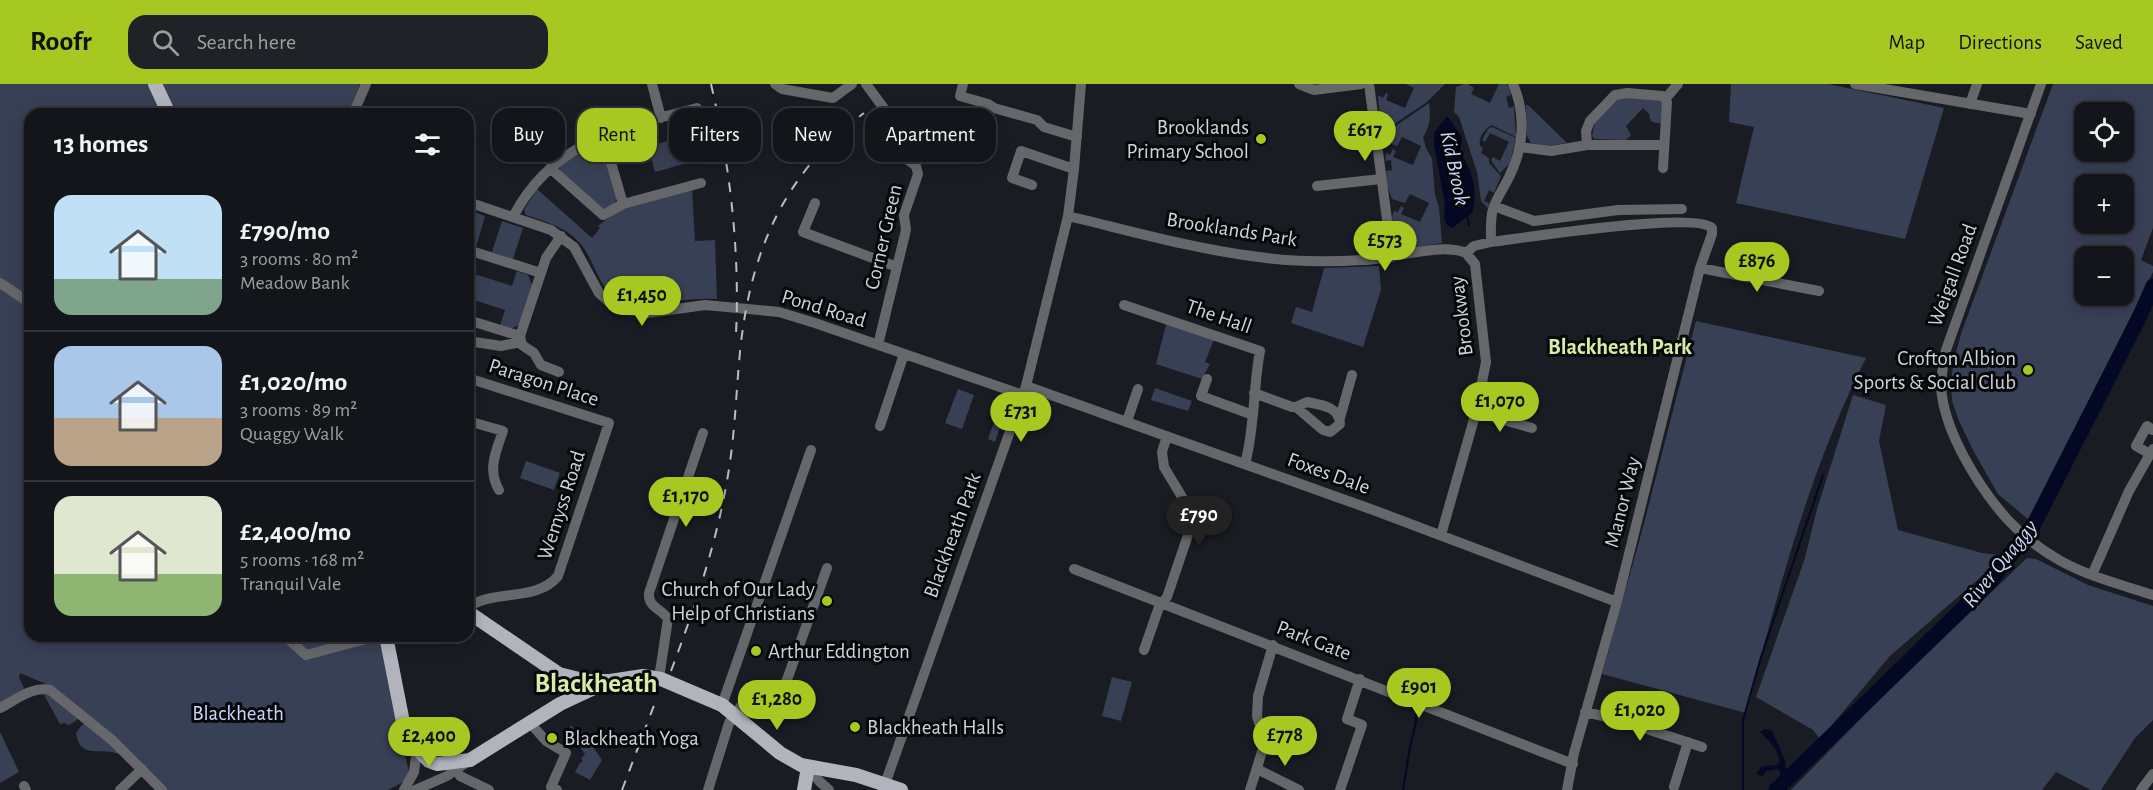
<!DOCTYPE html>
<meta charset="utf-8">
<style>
:root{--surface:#13151a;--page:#202227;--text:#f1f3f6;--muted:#9d9fa2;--line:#323439;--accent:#a6c821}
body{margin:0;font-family:"Alegreya Sans",sans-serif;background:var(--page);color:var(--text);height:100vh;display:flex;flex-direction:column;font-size:22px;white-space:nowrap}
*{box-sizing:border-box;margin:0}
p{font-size:20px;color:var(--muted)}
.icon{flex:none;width:33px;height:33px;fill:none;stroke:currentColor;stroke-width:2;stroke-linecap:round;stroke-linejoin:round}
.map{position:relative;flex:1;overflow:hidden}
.side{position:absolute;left:24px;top:24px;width:450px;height:534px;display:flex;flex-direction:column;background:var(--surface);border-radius:18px;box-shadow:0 3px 15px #0003,0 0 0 2px var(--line)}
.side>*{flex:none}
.top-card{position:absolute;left:492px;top:24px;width:570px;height:54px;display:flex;gap:12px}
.controls{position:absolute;left:2074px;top:18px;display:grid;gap:12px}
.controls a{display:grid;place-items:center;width:60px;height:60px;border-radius:12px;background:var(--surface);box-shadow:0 3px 15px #0003,0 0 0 2px var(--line);font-size:30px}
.price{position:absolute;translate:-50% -51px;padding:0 14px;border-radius:21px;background:var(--accent);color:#111;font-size:20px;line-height:39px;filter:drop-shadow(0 2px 3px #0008)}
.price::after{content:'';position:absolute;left:50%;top:36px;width:18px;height:14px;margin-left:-9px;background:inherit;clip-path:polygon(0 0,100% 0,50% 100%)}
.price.current{background:#222;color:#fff}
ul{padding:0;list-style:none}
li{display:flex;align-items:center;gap:18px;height:150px;padding:0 30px}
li+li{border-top:2px solid var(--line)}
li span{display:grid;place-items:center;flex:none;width:168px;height:120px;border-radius:18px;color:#555}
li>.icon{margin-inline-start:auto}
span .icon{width:72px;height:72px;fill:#fffc;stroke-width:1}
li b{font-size:26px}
h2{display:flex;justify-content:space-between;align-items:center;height:72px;padding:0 30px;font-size:26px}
.pill{padding:0 21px;border-radius:18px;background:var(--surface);box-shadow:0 3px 15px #0003,0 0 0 2px var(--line);font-size:21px;line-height:54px}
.pill.current{background:var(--accent);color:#111}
header{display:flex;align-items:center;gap:36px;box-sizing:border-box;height:84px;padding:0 30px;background:var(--accent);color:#111}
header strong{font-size:28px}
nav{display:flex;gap:33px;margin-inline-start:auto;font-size:21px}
.search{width:420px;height:54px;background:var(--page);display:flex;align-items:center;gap:15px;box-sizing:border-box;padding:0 21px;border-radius:18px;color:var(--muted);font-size:22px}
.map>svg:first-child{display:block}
.green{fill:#384055;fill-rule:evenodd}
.water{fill:#030824}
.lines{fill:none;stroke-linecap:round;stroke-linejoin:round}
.stream{stroke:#030824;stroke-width:2}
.river{stroke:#030824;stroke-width:15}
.minor{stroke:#65676b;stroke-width:10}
.major{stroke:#b1b4bd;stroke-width:14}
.rail{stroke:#babcc1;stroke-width:2;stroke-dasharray:10 10;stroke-linecap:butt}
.poi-dot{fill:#a6c821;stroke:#060709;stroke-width:2}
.labels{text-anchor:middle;stroke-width:6;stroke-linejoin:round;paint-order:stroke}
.poi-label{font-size:21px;fill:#d1d3d8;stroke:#060709;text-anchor:end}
.street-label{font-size:21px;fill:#d1d3d8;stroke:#060709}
.park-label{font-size:21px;fill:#c8d8fd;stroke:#060709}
.water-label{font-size:22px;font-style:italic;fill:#c6d6fb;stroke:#060709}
.neighbourhood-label{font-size:22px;font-weight:bold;fill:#d7eda2;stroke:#060709}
.district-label{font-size:27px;font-weight:bold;fill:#d7eda2;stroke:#060709}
</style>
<header>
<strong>Roofr</strong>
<div class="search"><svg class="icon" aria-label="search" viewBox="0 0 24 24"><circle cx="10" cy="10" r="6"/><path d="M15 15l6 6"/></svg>Search here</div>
<nav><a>Map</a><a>Directions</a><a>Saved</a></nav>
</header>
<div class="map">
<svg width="2153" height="706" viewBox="0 0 2153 706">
<rect width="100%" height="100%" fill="#191c23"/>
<path class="green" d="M0 0H360L348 30H30V552H383L402 661 410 691 407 696 388 706H158C150 698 128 673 119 670 103 663 79 676 76 649L81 642 85 639 49 607 46 600 20 589 19 593 24 604 22 608 0 620Z
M1406 0H1445L1427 18 1381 49 1378 11 1383 14 1386 9 1388 10 1386 16 1405 24 1414 4Z
M1464 0H1468L1474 4 1471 10 1490 19 1499 0H1507L1511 11 1506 13 1509 24 1514 22 1516 53 1492 41C1485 44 1478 54 1480 62L1483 64 1481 69 1489 74V79L1501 92 1494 109 1489 106 1484 117 1489 119 1488 124 1481 117 1477 88 1459 33 1454 28 1456 3Z
M1731 0H1828L1944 24 1905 155 1736 119 1754 43 1729 38Z
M2053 0H2153V144L2141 176 2153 182V188L2029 436 1998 410 1974 368 1959 337 1952 317 1951 297 1954 275 1962 247ZM2124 28V68H2085V28ZM2124 100V140H2085V100ZM2124 172V212H2085V172Z
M1620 13 1655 14 1662 17 1663 40 1652 38 1649 33 1650 31 1643 24 1626 42 1631 51 1626 56 1595 55 1592 52 1595 37Z
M1429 19C1431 31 1430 43 1423 53L1426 64 1432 75 1435 111 1439 123 1442 159 1403 165 1398 164C1393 155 1390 136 1394 127L1398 128 1401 122 1404 124 1401 130 1420 138 1429 119 1410 110 1405 119 1392 115 1387 102 1386 87 1392 86 1391 76 1385 77 1386 69 1390 71 1393 65 1396 67 1393 73 1413 81 1421 62 1402 53 1397 62 1384 57V50Z
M1526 21H1528L1566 58V59L1548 62 1531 59 1527 52Z
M1492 43 1516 54 1510 79 1500 89 1491 76 1493 73 1500 77 1509 58 1490 49 1485 58 1482 56 1488 45Z
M690 50 698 76 655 88 648 63Z
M599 59 601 60 617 114 614 120 603 125 561 89 559 85 562 79Z
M692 104 695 157 715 156 717 215C700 214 683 216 666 218 655 220 645 223 634 221 597 215 599 180 579 158 565 143 545 137 526 131L524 126 537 105 592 154 600 144 598 142 620 125Z
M468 126 485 132 476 163 468 160Z
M502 137 523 144 513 175 492 168Z
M1379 182 1381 206 1363 263 1291 239 1296 223 1312 228 1324 184Z
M517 187 528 191 532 201 519 241 510 245 500 242 505 226 468 214V188L512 202Z
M1167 237 1215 253 1205 278 1210 280 1202 295 1156 280Z
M1696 237 1866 274C1809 386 1778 508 1746 629L1602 590 1642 447Z
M1155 304 1192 317 1188 327 1151 316Z
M958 305 974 311 962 345 945 339Z
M1853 311 1886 321 1879 357 1898 446 1982 469 2005 472 1890 572 1820 655 1813 646 1756 613 1805 474 1817 425Z
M1003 313 1010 315 995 358 988 355Z
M526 377 560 389 554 406 520 394Z
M2027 474 2036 475 2088 501 2153 522V636L2135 654 2101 706H2091L2056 688 2042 706H1791L1884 611Z
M1112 593 1132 598 1121 637 1102 632Z
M48 610 78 632 77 636 69 641 65 639 60 640 44 611Z
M571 641 575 646 579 643 602 676 590 696 575 688 580 679H581L583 676 581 675 585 670 579 662 563 649 570 644Z
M0 648 19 688 0 699Z"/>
<path class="water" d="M1447 32 1462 53 1460 69C1473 85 1478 109 1472 129L1452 144 1447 141 1444 135 1445 121 1434 60V49Z
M1765 645 1772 647 1785 676 1786 687 1792 690 1783 699 1780 693V687L1777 685 1766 687 1763 692 1756 690 1761 683 1776 681 1780 678C1777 663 1770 658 1760 648Z"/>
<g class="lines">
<path class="stream" d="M1467 131 1469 141
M1403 706 1410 663 1416 638V628L1411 622
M1743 706V636L1761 573 1823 391"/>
<path class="river" d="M1776 706 1990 498 2032 444 2140 232 2153 202"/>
<path class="minor" d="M652 0 661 34
M775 0 782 5 833 14 852 0
M866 0 891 34 894 60 898 68 916 82 918 90 904 131 906 146 878 261
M963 0 960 12 988 20 994 24 1037 36 1044 43 1077 53
M1299 0 1314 6 1361 0
M1369 0 1392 173
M1855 0 2031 30
M2041 0 1946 266C1944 278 1941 290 1941 302 1943 346 1979 404 2008 436 2022 451 2040 465 2059 476 2087 492 2122 501 2153 511
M1666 14 1678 0
M1970 20 1977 0
M353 30 366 0
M1587 61 1586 47 1590 37 1615 11 1627 9 1663 12 1667 18 1663 84
M1520 63 1551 67 1587 61H1664
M550 84 603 131 623 120 603 51
M1032 101 1012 94 1021 67 1074 85
M1317 102 1381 95
M468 118 551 146 574 163 599 209 609 218 623 225 648 229 705 221 779 228 815 239 1023 311
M815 119 803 148 897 183
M623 120 701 99
M1494 122 1534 137 1618 126 1682 125
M1068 132C1131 147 1194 165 1259 173 1293 178 1329 178 1363 176 1393 175 1440 158 1466 169L1474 162 1491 158C1524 154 1695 127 1712 144V150L1700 184 1617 518 1574 669 1567 706
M513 133C552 57 621 44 697 24
M1491 158C1491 147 1490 135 1493 125 1497 113 1505 102 1510 91 1524 62 1526 30 1513 0
M468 166 541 189
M1700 184 1819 207
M0 199 30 219
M1124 221 1260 267C1253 304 1255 343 1245 380
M468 236 520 252 546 174 561 152
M520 252 522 261 534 269 541 281 559 288
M468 257 501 262 521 258
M468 294 609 339 558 492C537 518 494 505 468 523
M1207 295 1201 312 1253 331
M1026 302 1376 427 1617 518
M1254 309 1292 323H1296L1307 318C1321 321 1339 322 1340 340L1330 348 1323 346 1296 323
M1476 328 1532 344
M1340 334 1352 291
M468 337 503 347C496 367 487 386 499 406
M1127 337 1138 305
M880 342 904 270
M2150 370 2136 362 2147 342 2153 346
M1441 451 1476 328 1486 278 1475 180 1466 169
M1074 485 1573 680
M2092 491 2129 407 2153 365
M285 552 306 571 377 552
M1144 566 1159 523 1167 513 1189 448V432L1185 418 1164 383 1162 368 1167 352
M659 594 668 535C661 524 648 524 649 509L703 349
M722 621 811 366
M0 624C16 616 32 602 50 606L112 656 162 706
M1585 628 1616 635 1702 663
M531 640 546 657 566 669 551 703 557 706
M453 682 460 692 489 706
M808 683 819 697 829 706
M1257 685 1299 706
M885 700 1026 302 1068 132 1074 85 1081 0
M24 702 26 706
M1674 703 1688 658
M120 706 142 685
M404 706 414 688 417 665
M415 706 447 692 470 676
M708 706 729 639 741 622H772L779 618 827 484
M1250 706 1265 658 1257 632 1258 612 1273 561
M1340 706 1362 641 1347 635 1360 595
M2141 706 2153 690"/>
<path class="major" d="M155 0 169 30
M468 528 559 590 587 597H610L643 592 661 595 722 621 780 669 801 681 856 691 901 706
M386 552 403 638 417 665 429 677 437 680 470 676 560 620 605 599
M804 706 808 683"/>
<path class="rail" d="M711 0C730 82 740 166 736 250
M671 587C695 523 717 458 728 391 735 350 736 309 740 268 750 169 783 90 864 29
M622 706 656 616"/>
</g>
<g class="poi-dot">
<circle cx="1261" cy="55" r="6"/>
<circle cx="2028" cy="286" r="6"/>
<circle cx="827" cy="517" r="6"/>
<circle cx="756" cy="567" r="6"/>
<circle cx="855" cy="643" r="6"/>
<circle cx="552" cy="654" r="6"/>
</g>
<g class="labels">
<g class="poi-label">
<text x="1249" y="50">Brooklands<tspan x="1249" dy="24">Primary School</tspan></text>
<text x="2016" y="281">Crofton Albion<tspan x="2016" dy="24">Sports &amp; Social Club</tspan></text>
<text x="815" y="512">Church of Our Lady<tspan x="815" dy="24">Help of Christians</tspan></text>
<text x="768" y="574" text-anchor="start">Arthur Eddington</text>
<text x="867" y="650" text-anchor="start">Blackheath Halls</text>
<text x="564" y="661" text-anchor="start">Blackheath Yoga</text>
</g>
<g class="street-label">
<text transform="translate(1232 145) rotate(9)" y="7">Brooklands Park</text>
<text transform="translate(883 153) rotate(-77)" y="7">Corner Green</text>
<text transform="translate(1952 191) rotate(-70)" y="7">Weigall Road</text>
<text transform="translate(824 224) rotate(17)" y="7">Pond Road</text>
<text transform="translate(1219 232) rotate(19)" y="7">The Hall</text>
<text transform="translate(1461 232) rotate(-97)" y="7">Brookway</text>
<text transform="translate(544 298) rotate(18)" y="7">Paragon Place</text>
<text transform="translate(1329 389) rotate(20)" y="7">Foxes Dale</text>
<text transform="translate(1622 418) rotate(-76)" y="7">Manor Way</text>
<text transform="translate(561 421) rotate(-72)" y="7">Wemyss Road</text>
<text transform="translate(952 451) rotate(-70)" y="7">Blackheath Park</text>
<text transform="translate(1314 556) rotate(21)" y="7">Park Gate</text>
</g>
<g class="park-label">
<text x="238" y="636">Blackheath</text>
</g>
<g class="water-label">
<text transform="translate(1456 84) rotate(78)" y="8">Kid Brook</text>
<text transform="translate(1999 479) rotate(-51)" y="8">River Quaggy</text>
</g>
<g class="neighbourhood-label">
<text x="1620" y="270">Blackheath Park</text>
</g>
<g class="district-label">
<text x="596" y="608">Blackheath</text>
</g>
</g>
</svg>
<div class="controls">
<a><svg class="icon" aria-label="locate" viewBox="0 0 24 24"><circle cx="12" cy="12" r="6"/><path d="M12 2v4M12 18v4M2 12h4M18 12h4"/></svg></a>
<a>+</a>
<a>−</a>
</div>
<b class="price" style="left:1365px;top:78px">£617</b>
<b class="price" style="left:1385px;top:188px">£573</b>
<b class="price" style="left:1757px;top:209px">£876</b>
<b class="price" style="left:642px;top:243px">£1,450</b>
<b class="price" style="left:1500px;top:349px">£1,070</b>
<b class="price" style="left:1021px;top:359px">£731</b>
<b class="price" style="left:686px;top:444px">£1,170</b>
<b class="price current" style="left:1199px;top:463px">£790</b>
<b class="price" style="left:1419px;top:635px">£901</b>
<b class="price" style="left:777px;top:647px">£1,280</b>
<b class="price" style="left:1640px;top:658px">£1,020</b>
<b class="price" style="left:1285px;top:683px">£778</b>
<b class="price" style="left:429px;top:684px">£2,400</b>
<div class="top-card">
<a class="pill">Buy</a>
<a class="pill current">Rent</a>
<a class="pill">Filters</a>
<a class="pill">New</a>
<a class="pill">Apartment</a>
</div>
<section class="side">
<h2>13 homes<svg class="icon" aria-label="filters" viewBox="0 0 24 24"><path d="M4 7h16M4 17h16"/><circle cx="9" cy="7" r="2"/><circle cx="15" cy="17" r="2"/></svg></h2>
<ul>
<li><span style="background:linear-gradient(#bfe0f5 70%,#7fa58c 0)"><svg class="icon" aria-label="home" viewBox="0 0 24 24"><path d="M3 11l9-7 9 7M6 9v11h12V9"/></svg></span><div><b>£790/mo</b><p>3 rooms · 80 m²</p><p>Meadow Bank</p></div></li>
<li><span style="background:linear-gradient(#a9c7e8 60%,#b9a48a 0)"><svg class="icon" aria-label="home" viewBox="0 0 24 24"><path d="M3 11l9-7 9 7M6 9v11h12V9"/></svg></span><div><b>£1,020/mo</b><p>3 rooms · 89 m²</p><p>Quaggy Walk</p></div></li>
<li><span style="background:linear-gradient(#dfe7d0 65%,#8fb573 0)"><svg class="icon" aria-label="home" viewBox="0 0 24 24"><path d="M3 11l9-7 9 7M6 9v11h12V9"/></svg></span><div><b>£2,400/mo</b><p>5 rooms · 168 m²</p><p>Tranquil Vale</p></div></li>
</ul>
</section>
</div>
